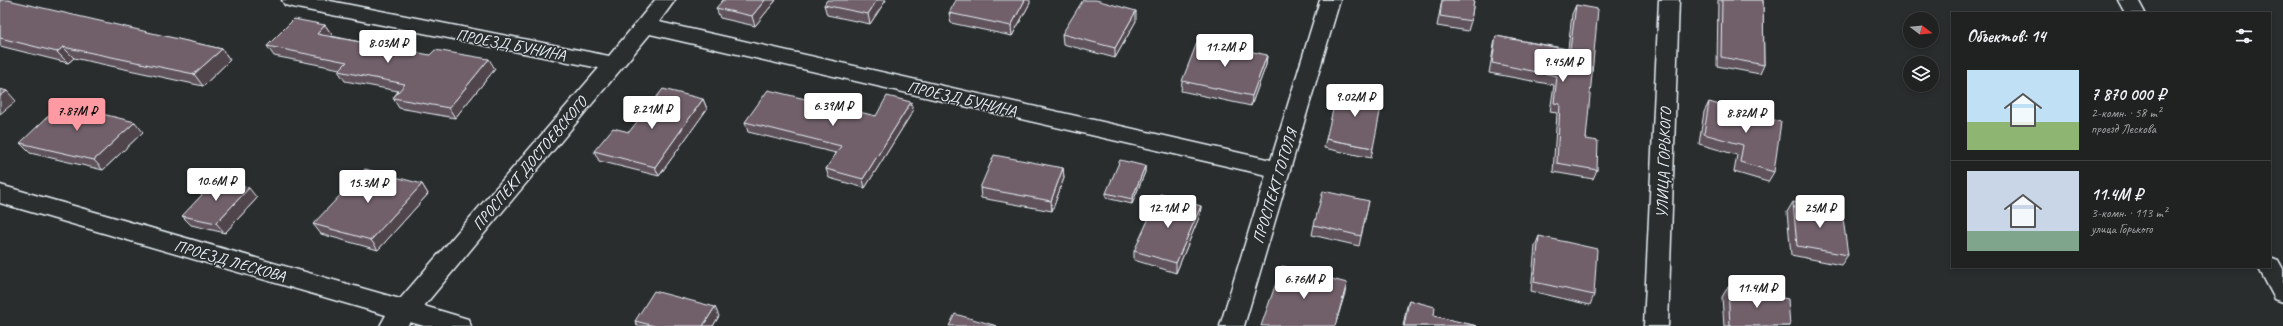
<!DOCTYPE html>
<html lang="ru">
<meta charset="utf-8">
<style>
:root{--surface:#202222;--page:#282a2a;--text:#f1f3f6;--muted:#a2a4a5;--line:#3d3f40;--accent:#ff9aa2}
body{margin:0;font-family:Caveat,sans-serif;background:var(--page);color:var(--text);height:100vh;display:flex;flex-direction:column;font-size:15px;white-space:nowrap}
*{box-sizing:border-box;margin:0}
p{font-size:13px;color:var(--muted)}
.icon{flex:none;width:22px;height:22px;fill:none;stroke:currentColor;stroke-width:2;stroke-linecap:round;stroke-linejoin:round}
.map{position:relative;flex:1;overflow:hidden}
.panel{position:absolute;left:1951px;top:12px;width:320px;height:256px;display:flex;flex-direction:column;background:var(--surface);border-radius:0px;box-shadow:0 2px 6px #0003,0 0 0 1px var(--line)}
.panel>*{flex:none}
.needle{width:26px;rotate:106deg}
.buttons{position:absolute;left:1903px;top:12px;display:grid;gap:8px}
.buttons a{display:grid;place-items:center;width:36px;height:36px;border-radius:50%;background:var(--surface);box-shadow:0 2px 6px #0003,0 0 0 1px var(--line);font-size:20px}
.price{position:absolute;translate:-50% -34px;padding:0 9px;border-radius:4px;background:#fff;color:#222;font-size:13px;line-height:26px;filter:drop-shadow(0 1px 2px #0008)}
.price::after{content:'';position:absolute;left:50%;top:24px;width:12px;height:9px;margin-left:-6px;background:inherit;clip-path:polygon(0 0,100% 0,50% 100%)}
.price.selected{background:var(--accent);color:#111}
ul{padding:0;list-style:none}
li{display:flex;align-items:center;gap:12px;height:100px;padding:0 16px}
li+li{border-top:1px solid var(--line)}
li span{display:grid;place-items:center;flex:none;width:112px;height:80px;border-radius:0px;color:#555}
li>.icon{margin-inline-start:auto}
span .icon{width:48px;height:48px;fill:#fffc;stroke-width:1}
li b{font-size:17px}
h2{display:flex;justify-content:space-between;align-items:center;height:48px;padding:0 16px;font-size:17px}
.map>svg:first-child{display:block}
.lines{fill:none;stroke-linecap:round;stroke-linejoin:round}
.street-casing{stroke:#e8f1f8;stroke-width:3}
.street{fill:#2a2d2e;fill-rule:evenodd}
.wall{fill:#61535c;stroke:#e8f1f8}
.shaded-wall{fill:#4f444b;stroke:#e8f1f8}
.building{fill:#71616b;stroke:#e8f1f8}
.labels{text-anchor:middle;stroke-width:3;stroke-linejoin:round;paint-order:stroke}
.street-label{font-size:16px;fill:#e8f1f8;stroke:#2a2d2e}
</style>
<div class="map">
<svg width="2283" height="326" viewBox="0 0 2283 326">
<rect width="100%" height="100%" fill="#2a2d2e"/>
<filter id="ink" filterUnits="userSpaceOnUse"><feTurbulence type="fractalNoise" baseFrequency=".025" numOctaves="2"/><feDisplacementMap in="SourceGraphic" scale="8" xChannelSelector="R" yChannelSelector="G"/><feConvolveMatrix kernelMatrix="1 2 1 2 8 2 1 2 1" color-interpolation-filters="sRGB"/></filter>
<g filter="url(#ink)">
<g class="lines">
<g class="street-casing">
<path id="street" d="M282 0H325L609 56 655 0H675L659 22 1271 160 1320 0H1340L1244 326H1220L1266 175 650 34 424 306 468 319 471 326H424L410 322 407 326H380L386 315 0 203V185L400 299 599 68 292 7 285 5Z
M1659 0H1679L1668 326H1644Z
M2118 0H2138L2145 13H2125Z
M2270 257 2278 260 2283 269V302L2275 299 2258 267H2270Z"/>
</g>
<use href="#street" class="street"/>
</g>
<path class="wall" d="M0 0 222 49 230 60 203 86 74 58 68 63 0 46Z
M776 0 755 26 720 18 716 8Z
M886 0 870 24 827 15 824 5Z
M1442 0H1474L1471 21 1468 31 1437 26Z
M1718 0H1763L1764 65 1760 74 1717 66Z
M1030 3 1012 36 951 23 949 13Z
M1576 5 1586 139 1597 170 1593 179 1553 172 1557 113 1550 112 1554 85 1489 73 1494 45 1496 36 1568 49 1572 14Z
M1136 21 1115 58 1063 44 1062 34Z
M325 25 332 35 331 36 495 69 455 118 399 108 393 98 398 91 345 81 338 71 340 69 274 56 267 46Z
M1267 55 1266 65 1251 106 1181 91 1182 81Z
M703 99 707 109 659 176 599 161 594 151 629 132Z
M911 102 913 111 865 188 829 178 826 169 836 153 748 132 745 122 876 116Z
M1709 102 1774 172 1768 182 1734 172 1737 155 1699 144 1704 112Z
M143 132 103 170 30 153 20 143Z
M1326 139 1373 148 1371 158 1324 148Z
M1145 166V172L1132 204 1106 198V193Z
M1063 168 1064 178 1052 211 981 198 980 188Z
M422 184 428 194 378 250 321 234 313 224Z
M257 198 225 233 191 225 182 216Z
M1369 201 1359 246 1312 235 1314 225Z
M1793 202 1848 255 1841 265 1791 255 1787 212Z
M1201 206 1200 215 1176 273 1134 260V251Z
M1539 236 1594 295 1590 305 1531 291 1535 246Z
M1728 287 1790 326H1724L1722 297Z
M1409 300 1434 316 1477 326H1403L1406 310Z
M719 316 713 326H637L635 321Z"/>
<path class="shaded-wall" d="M765 0H776L755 26 752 16Z
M877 0H886L870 24 868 14Z
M1025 0H1030V3L1012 36 1011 26Z
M1136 11V21L1115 58V48Z
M325 25 332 35 324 44 317 34Z
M63 47 74 58 68 63 57 52Z
M222 49 230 60 203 86 194 74Z
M1267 55 1266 65 1251 106 1252 96Z
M489 59 495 69 455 118 449 108Z
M7 91 16 101 0 114V96Z
M703 99 707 109 659 176 655 167Z
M911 102 913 111 865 188 863 179Z
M135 122 143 132 103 170 94 160Z
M1145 166V172L1132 204V199Z
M1063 168 1064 178 1052 211 1051 201Z
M422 184 428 194 378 250 371 240Z
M249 188 257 198 225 233 216 223Z
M1201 206 1200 215 1176 273V263Z
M1347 283 1345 293 1335 326Z
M715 307 719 316 713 326H703Z"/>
<path class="building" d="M0 0H8L222 49 194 74 63 47 57 52 0 38Z
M723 0H765L752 16 716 8Z
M827 0H877L868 14 824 5Z
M956 0H1025L1011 26 949 13Z
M1083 0H1096L1136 11 1115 48 1062 34Z
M1442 0H1474L1471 21 1440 16Z
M1722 0H1763L1764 65 1721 57Z
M1576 5 1598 9 1586 139 1598 141 1597 170 1557 163 1560 104 1554 103 1557 76 1492 63 1496 36 1570 50Z
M294 19 325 25 317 34 430 55 435 50 489 59 449 108 393 98 405 84 338 71 347 62 267 46Z
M1198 40 1267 55 1252 96 1182 81Z
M0 89 7 91 0 96Z
M663 89 703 99 655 167 594 151 613 128 629 132Z
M1338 89 1383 97 1373 148 1326 139Z
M768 90 876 116 887 96 911 102 863 179 826 169 841 146 745 122Z
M1709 102 1781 122 1774 172 1740 162 1743 145 1704 134Z
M61 104 135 122 94 160 20 143Z
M994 155 1063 168 1051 201 980 188Z
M1120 160 1145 166 1132 199 1106 193Z
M365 169 422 184 371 240 313 224Z
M215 181 249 188 216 223 182 216Z
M1323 191 1369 201 1361 236 1314 225Z
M1160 194 1201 206 1176 263 1134 251Z
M1793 202 1842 211 1848 255 1797 246Z
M1539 236 1597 249 1594 295 1534 282Z
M1282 266 1347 283 1335 326H1261Z
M1728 287 1788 299 1790 326H1730Z
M654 291 715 307 703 326H655L635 321Z
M1409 300 1435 307 1434 316 1477 326H1404Z
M955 314 997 326H949Z"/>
</g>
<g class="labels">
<g class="street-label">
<text transform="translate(511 44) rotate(11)" y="6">ПРОЕЗД БУНИНА</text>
<text transform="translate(962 98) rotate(13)" y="6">ПРОЕЗД БУНИНА</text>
<text transform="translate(529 163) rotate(-50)" y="6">ПРОСПЕКТ ДОСТОЕВСКОГО</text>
<text transform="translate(1663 163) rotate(-88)" y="6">УЛИЦА ГОРЬКОГО</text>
<text transform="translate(1274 186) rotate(-73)" y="6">ПРОСПЕКТ ГОГОЛЯ</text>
<text transform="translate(230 260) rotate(16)" y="6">ПРОЕЗД ЛЕСКОВА</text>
</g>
</g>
</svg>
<div class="buttons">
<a><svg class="needle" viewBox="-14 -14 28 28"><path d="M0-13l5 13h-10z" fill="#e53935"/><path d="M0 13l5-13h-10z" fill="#a2a4a5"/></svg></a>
<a><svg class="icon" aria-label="layers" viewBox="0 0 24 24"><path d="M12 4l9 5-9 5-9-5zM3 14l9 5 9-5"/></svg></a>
</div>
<b class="price" style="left:388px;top:64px">8.03M ₽</b>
<b class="price" style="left:1225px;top:68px">11.2M ₽</b>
<b class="price" style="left:1563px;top:83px">9.45M ₽</b>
<b class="price" style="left:1355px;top:118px">9.02M ₽</b>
<b class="price" style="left:833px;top:127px">6.39M ₽</b>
<b class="price" style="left:652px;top:130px">8.21M ₽</b>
<b class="price selected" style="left:77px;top:132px">7.87M ₽</b>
<b class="price" style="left:1746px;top:134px">8.82M ₽</b>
<b class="price" style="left:216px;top:202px">10.6M ₽</b>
<b class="price" style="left:368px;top:204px">15.3M ₽</b>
<b class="price" style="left:1168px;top:229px">12.1M ₽</b>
<b class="price" style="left:1820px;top:229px">25M ₽</b>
<b class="price" style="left:1304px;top:300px">6.76M ₽</b>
<b class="price" style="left:1757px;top:309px">11.4M ₽</b>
<section class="panel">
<h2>Объектов: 14<svg class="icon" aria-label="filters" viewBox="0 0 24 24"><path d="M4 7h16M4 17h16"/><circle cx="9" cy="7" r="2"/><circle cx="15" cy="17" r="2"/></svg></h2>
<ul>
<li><span style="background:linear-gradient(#bfe0f5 65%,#8fb573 0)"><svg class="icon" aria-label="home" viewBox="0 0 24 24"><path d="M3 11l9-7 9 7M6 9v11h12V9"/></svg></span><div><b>7 870 000 ₽</b><p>2-комн. · 58 m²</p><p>проезд Лескова</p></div></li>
<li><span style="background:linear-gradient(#c9d6e8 75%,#7fa58c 0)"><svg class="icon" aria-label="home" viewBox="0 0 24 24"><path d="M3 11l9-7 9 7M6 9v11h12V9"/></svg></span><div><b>11.4M ₽</b><p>3-комн. · 113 m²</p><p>улица Горького</p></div></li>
</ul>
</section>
</div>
